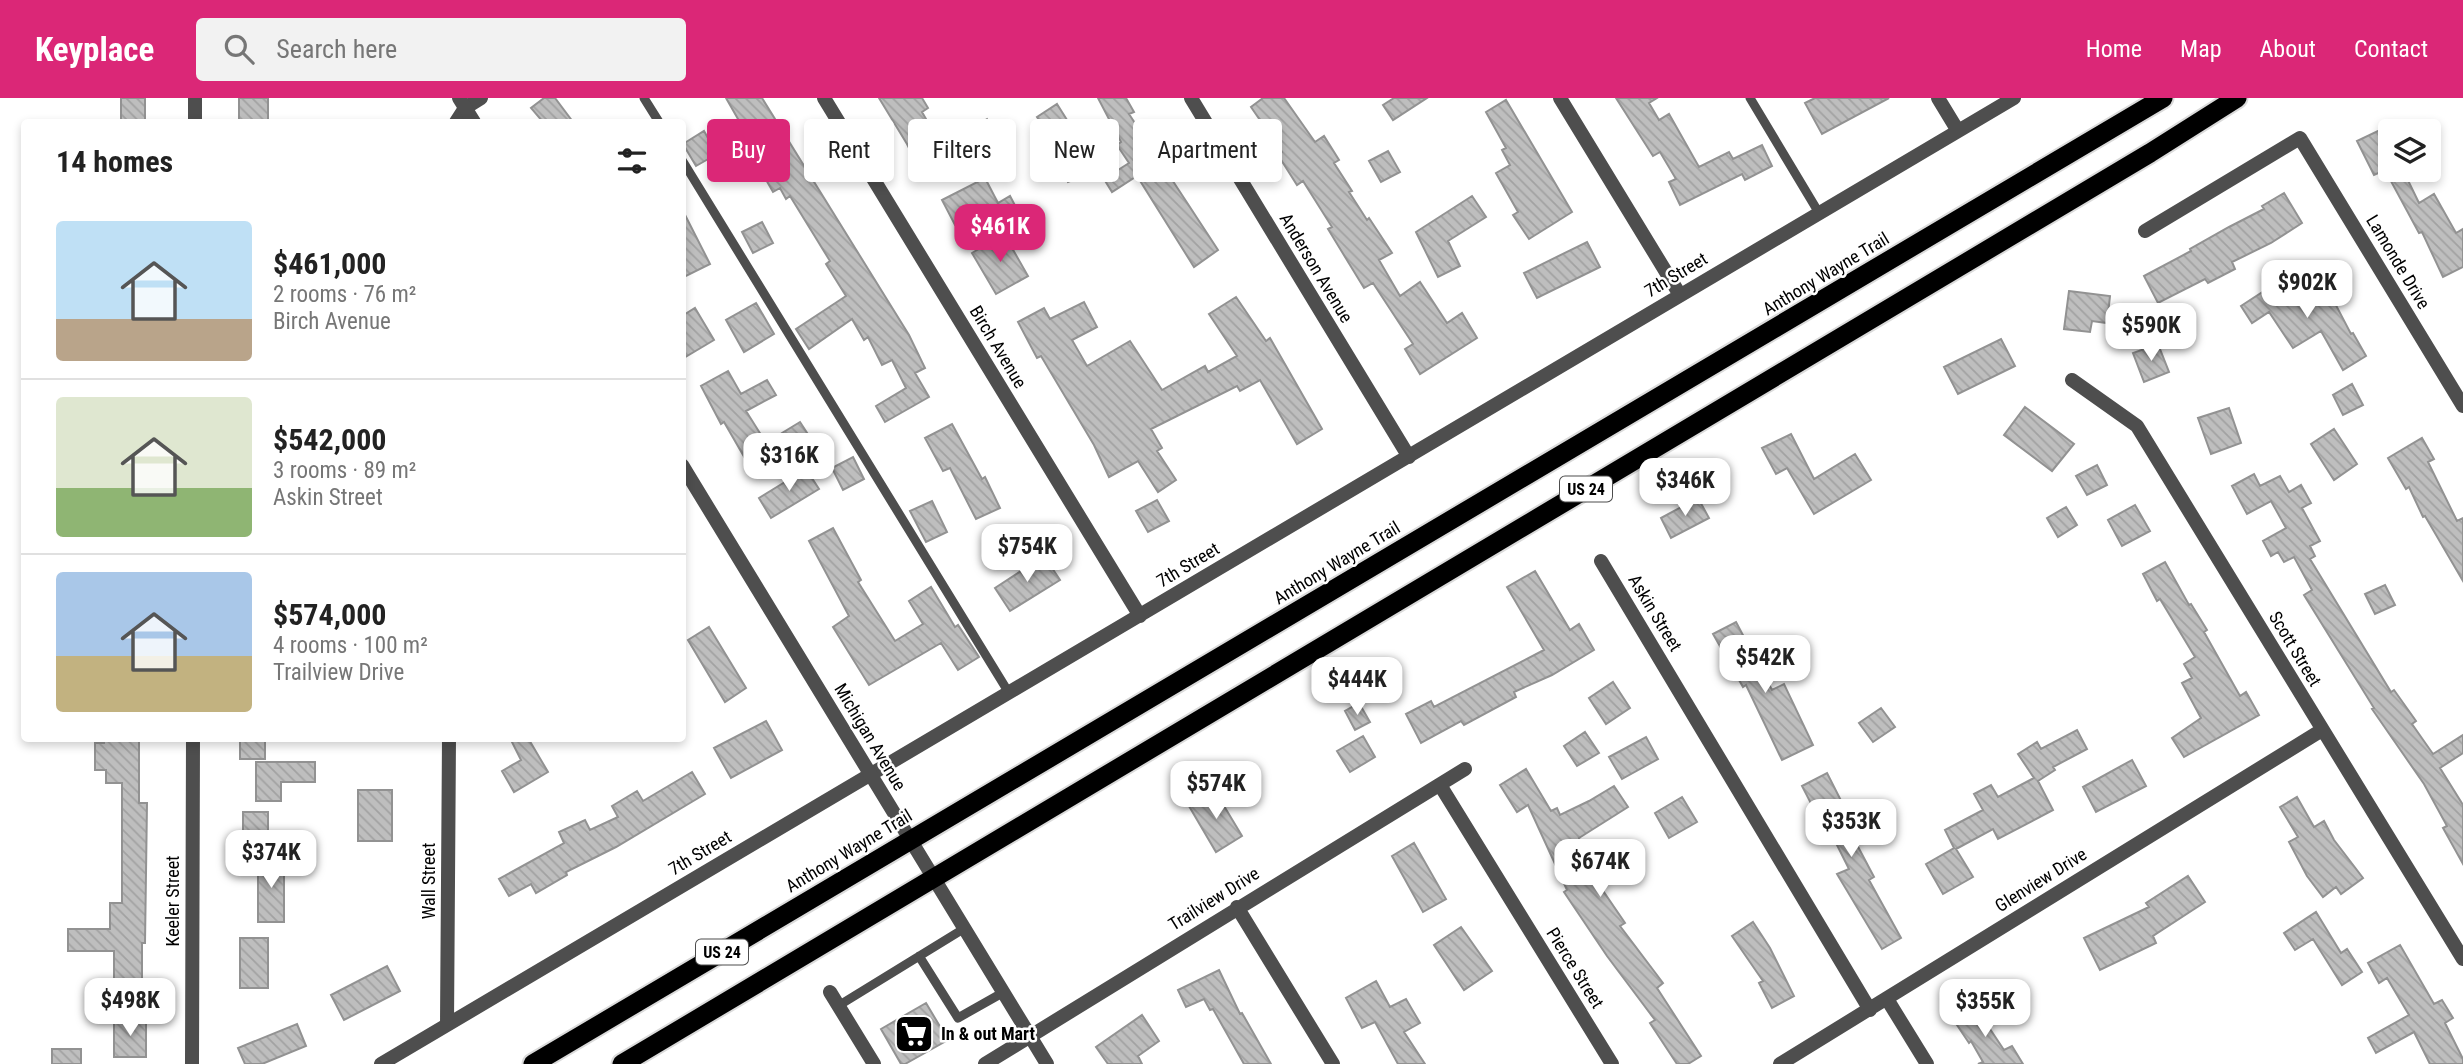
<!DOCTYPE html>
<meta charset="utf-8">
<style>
:root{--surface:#fff;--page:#f2f2f2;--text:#222;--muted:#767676;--line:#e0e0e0;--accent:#db2777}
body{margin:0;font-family:"Roboto Condensed",sans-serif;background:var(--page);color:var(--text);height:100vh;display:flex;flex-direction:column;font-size:26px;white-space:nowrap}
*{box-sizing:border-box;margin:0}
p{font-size:23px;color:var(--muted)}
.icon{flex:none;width:38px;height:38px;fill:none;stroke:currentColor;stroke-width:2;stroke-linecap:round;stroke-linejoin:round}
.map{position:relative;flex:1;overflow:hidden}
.panel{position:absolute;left:21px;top:21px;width:665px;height:623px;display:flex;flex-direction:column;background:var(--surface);border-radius:7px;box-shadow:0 4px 10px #0003}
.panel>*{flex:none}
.top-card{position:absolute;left:707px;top:21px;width:665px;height:63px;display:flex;gap:14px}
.controls{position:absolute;left:2378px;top:21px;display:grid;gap:14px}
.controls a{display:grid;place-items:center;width:63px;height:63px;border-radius:7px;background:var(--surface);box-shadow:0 4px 10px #0003;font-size:35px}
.price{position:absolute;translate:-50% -60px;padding:0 16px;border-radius:14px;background:#fff;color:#222;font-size:23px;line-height:46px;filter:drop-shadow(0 2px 4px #0008)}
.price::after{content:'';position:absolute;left:50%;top:42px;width:21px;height:16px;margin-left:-10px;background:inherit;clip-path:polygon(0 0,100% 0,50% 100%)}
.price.on{background:var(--accent);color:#fff}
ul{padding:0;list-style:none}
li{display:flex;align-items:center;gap:21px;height:175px;padding:0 35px}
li+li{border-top:2px solid var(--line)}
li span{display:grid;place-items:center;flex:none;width:196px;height:140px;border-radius:7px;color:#555}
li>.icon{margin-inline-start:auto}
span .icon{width:84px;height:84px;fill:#fffc;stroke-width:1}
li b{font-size:30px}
h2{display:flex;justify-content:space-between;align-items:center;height:84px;padding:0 35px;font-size:30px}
.tag{padding:0 24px;border-radius:7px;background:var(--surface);box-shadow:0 4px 10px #0003;font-size:24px;line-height:63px}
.tag.on{background:var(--accent);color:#fff}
header{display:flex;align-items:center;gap:42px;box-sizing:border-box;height:98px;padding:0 35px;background:var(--accent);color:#fff}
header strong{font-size:33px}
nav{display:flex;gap:38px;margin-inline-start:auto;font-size:24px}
.search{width:490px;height:63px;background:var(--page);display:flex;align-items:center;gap:18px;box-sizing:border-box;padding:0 24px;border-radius:7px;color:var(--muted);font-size:26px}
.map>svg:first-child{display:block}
.building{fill:url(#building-back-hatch);stroke:#929292;stroke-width:2}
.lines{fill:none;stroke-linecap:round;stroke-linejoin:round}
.trunk-casing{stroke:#dbdbdb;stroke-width:23}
.service{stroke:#4e4e4e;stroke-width:9}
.minor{stroke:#4e4e4e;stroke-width:14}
.tertiary{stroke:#4e4e4e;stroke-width:14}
.trunk{stroke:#000;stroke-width:19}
.labels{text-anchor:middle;stroke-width:5;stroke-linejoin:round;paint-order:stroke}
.shield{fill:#fff;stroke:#4c4c4c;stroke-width:2}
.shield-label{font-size:16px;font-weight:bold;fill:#000}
.street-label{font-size:18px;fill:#000;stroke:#fff}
.poi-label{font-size:18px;font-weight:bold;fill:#000;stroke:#fff;text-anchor:start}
</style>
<header>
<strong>Keyplace</strong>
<div class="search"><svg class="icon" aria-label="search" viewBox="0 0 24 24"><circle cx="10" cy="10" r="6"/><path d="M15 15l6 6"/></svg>Search here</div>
<nav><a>Home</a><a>Map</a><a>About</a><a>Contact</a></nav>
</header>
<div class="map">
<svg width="2463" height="966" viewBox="0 0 2463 966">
<defs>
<pattern id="building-back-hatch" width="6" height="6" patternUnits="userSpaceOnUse" patternTransform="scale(1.75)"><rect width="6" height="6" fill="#bebebe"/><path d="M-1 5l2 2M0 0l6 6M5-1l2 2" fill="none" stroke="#a2a2a2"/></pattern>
</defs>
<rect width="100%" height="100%" fill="#fff"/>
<path class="building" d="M121 0H145V24H121Z
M239 0H268V24H239Z
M544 0H555L573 24H543L531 10Z
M726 0H762L909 237 925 270 915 275 929 299 885 324 876 308 906 290 892 262 882 267 868 239 864 242 852 221 809 251 796 231 846 198 826 166 830 163 790 98 786 101 780 90 773 94 753 59 738 68 721 41 742 28Z
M879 0H922L928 10 922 14 950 63 923 78 907 46Z
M1098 0H1126L1134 14 1129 16 1218 152 1194 169 1137 78 1112 94 1104 81 1129 65 1117 47 1121 44Z
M1263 0H1284L1315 44 1324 38 1339 62 1334 65 1352 93 1349 94 1367 122 1369 120 1392 155 1379 162 1400 198 1420 184 1447 225 1462 215 1477 240 1420 276 1405 251 1413 246 1373 185 1364 190 1328 131 1332 129 1303 83 1297 87 1278 57 1282 54 1251 9Z
M1394 0H1427L1393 22 1383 7Z
M1616 0H1657L1649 5 1659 22 1669 16 1699 69 1729 54 1733 61 1762 47 1772 68 1745 82 1742 76 1680 107 1669 84 1676 81 1660 54 1653 58Z
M1815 0H1889L1822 36 1805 5Z
M1506 2 1572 114 1529 141 1513 117 1518 114 1496 75 1510 67 1502 52 1506 50 1486 14Z
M1057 6 1067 22 1047 35 1037 19Z
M987 21 1002 44 983 56 969 32Z
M2382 31 2390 47V69L2385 72H2403L2419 105 2434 96 2456 135 2463 131V169L2443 179 2422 134 2419 135 2385 72 2374 77 2357 43Z
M704 33 717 56 696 68 683 46Z
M1388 53 1400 74 1381 84 1369 63Z
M1082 56 1090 75 1068 84 1060 65Z
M985 80 998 105 1010 98 1019 115 994 128 985 112 955 127 942 102Z
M2284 95 2302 125 2271 145 2232 164 2235 171 2208 185 2205 181 2158 205 2144 178 2191 153 2190 151 2229 129 2264 111 2262 108Z
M1472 98 1486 119 1448 143 1460 168 1438 179 1416 134Z
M682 111 710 166 682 180Z
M762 124 773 145 753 155 742 134Z
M1004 136 1028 178 996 196 972 155Z
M1587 144 1600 169 1537 200 1524 175Z
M2284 180 2298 205 2327 190 2351 236 2353 235 2366 258 2343 272 2321 233 2293 250 2269 214 2252 225 2241 208Z
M2069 193 2110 198 2107 225 2092 223 2090 234 2064 231Z
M1236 199 1266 243 1270 240 1322 331 1297 346 1260 282 1240 293 1237 288 1151 331 1162 350 1157 353 1176 382 1158 394 1138 363 1109 379 1094 347 1041 258 1037 260 1018 224 1044 210 1050 221 1084 204 1097 229 1072 242 1087 268 1130 243 1162 292 1205 268 1208 274 1237 258 1209 216Z
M756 205 774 236 744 254 726 222Z
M695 210 714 242 682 261V218Z
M2001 241 2015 268 1958 296 1944 269Z
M2158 246 2169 274 2144 284 2133 255Z
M728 273 741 296 767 282 776 297 746 313 768 348 746 362 724 324 721 326 701 288Z
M2352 286 2363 307 2343 317 2333 297Z
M2025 309 2074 346 2052 373 2004 337Z
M2229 310 2241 345 2211 356 2198 320Z
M800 324 811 341 793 352 782 335Z
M952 326 982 381 985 379 1000 410 976 421 950 370 943 373 925 340Z
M2334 331 2357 366 2334 382 2311 346Z
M1791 336 1814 381 1855 356 1871 382 1814 416 1787 370 1776 376 1762 350Z
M2422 340 2434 361 2428 364 2457 423 2463 420V483L2425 418 2423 419 2409 389 2406 391 2388 360Z
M853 359 864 381 843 392 832 370Z
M2097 367 2107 387 2087 397 2076 378Z
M806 371 819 391 771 420 759 400Z
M2254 376 2260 388 2280 378 2289 394 2301 387 2311 405 2302 410 2320 443 2310 448 2315 458 2310 461 2391 594 2394 592 2416 623 2412 626 2433 656 2463 637V655L2440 670 2463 707V766L2443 730 2447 728 2424 686 2372 611 2374 610 2304 497 2312 492 2294 459 2284 464 2278 454 2271 458 2263 443 2286 430 2271 403 2247 416 2232 388Z
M1698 400 1709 420 1671 440 1661 420Z
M1157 402 1169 423 1148 434 1136 413Z
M932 403 947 434 926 444 910 413Z
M2135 407 2150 433 2122 448 2108 422Z
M2066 409 2077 427 2058 439 2047 420Z
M833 430 861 482 858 484 895 543 923 526 909 503 931 489 955 529 958 527 979 559 958 572 941 545 869 587 833 529 849 518 809 443Z
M1044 458 1060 482 1010 513 995 490Z
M2165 464 2189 507 2191 506 2207 532 2204 534 2240 598 2246 594 2259 617 2184 659 2172 640 2201 620 2182 585 2192 580 2184 566 2195 559 2160 501 2157 503 2143 476Z
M1535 473 1570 532 1579 526 1594 552 1552 577 1514 594 1516 599 1464 627 1461 623 1421 645 1406 616 1431 603 1434 609 1544 552 1507 489Z
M2385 487 2395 507 2375 516 2365 496Z
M1736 524 1772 592 1784 586 1813 647 1782 662 1746 587 1743 589 1713 536Z
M709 529 746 590 725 604 688 542Z
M1613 584 1630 610 1606 626 1589 600Z
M1359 605 1370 624 1355 632 1345 613Z
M1881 610 1895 629 1873 644 1859 625Z
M766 623 782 652 731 680 714 650Z
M2077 632 2087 651 2053 669 2055 672 2038 683 2053 712 1998 741 1993 731 1956 751 1973 779 1943 796 1926 766 1954 750 1945 732 1983 712 1974 696 1991 687 1998 699 2034 680 2018 656 2037 644 2041 651Z
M1585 634 1599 655 1577 668 1564 648Z
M1363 638 1375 659 1350 674 1337 653Z
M1646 639 1658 661 1622 681 1609 659Z
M104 640H139V705H147L145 845H142V892H114V853H68V831H110V805H122V685H106V672H95V645H104Z
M240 640H265V661H240Z
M510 640H528L548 674 514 694 502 673 521 662Z
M2132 662 2146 688 2096 714 2083 689Z
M256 664H315V684H281V703H256Z
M1526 671 1551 713 1557 710 1560 717 1589 703 1614 688 1628 709 1579 740 1589 759 1582 762 1625 825 1620 828 1663 885 1657 890 1701 958 1688 966H1677L1650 925 1655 922 1607 858 1564 794 1567 792 1528 707 1517 714 1500 687Z
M692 674 705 696 616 749 566 774 567 777 536 795 531 786 509 798 499 781 564 745 559 734 585 722 590 732 618 719 612 708 637 693 643 703Z
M1827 675 1860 740 1855 743 1874 779 1869 782 1901 840 1882 851 1837 776 1849 771 1825 723 1821 725 1802 688Z
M358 692H392V743H358Z
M1215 693 1242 738 1216 754 1189 708Z
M1682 699 1697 724 1669 740 1655 715Z
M2297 699 2314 729 2324 723 2334 742 2363 780 2341 796 2336 789 2323 799 2307 778 2289 744 2298 739 2280 709Z
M243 714H268V742H243Z
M1414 745 1446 801 1423 814 1392 758Z
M258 761H284V824H258Z
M2188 778 2205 804 2153 838 2156 845 2100 872 2084 840 2149 809 2146 805Z
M2316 814 2341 855 2347 851 2362 874 2342 887 2313 841 2295 852 2284 835Z
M1753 824 1770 850 1794 898 1772 910 1759 885 1763 883 1732 838Z
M1461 829 1492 873 1464 892 1434 847Z
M240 840H268V890H240Z
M2400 847 2434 906 2442 902 2453 920 2445 925 2463 961V966H2430L2414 934 2376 955 2368 940 2409 917 2387 880 2379 885 2368 865Z
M387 868 400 893 344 922 331 897Z
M1219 872 1240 916 1242 915 1271 966H1244L1213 911 1210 912 1204 901 1186 909 1178 892Z
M1376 883 1390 909 1406 901 1420 925 1404 934 1425 966H1398L1375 924 1362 930 1346 900Z
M926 905 948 942 905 966H901L881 931Z
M1974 907 2004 952 2012 948 2023 966H1978L1983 964 1971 943 1969 945 1953 921Z
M1142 917 1159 943 1138 958 1142 966H1108L1096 949Z
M114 922H146V959H114Z
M297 926 306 948 262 966H245L238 950Z
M52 951H81V966H52Z"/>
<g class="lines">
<g class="trunk-casing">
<path id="trunk" d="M533 966 2163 0
M622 966 2150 55 2237 0"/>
</g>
<path class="service" d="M644 0 659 24
M1750 0 1819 115
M682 62 1009 595
M919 858 958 920 1004 894
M838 908 965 830"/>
<path class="minor" d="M195 0V24
M824 0 1140 518
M1191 0 1409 359
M1560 0 1680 197
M1938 0 1958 33
M456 24 465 10 481 0
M2145 133 2300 40 2463 308
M2072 282 2137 328 2463 861
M1601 463 1870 912
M1440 687 1612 966
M1237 809 1333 966
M830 894 874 966
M1887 901 1927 966
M447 927 449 640
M192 966 193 640
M381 966 2014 0
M985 966 1465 671
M1780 966 2322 632"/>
<path class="tertiary" d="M459 0 474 24
M682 367 1047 966"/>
<use href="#trunk" class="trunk"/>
</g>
<defs>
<g id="supermarket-square" transform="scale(2.0125)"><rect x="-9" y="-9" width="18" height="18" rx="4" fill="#000" stroke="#fff"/><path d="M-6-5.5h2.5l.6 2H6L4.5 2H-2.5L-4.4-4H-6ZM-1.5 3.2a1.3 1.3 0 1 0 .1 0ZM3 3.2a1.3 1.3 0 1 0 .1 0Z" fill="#fff"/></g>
</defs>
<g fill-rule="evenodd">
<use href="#supermarket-square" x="914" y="936"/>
</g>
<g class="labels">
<g class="shield">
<rect x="1560" y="378.5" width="52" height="25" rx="5"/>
<rect x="696" y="841.5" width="52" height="25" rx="5"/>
</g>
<g class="shield-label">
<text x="1586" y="397">US 24</text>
<text x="722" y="860">US 24</text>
</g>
<g class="street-label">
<text transform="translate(2398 164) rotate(59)" y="6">Lamonde Drive</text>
<text transform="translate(1316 170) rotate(59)" y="6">Anderson Avenue</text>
<text transform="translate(1826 176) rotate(-31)" y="6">Anthony Wayne Trail</text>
<text transform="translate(1676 177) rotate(-31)" y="6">7th Street</text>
<text transform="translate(998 249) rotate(59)" y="6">Birch Avenue</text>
<text transform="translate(1337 465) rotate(-31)" y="6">Anthony Wayne Trail</text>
<text transform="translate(1188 467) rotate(-31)" y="6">7th Street</text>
<text transform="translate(1655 515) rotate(59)" y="6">Askin Street</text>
<text transform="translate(2295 551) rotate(59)" y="6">Scott Street</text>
<text transform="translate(870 639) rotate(59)" y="6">Michigan Avenue</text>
<text transform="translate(849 753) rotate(-31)" y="6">Anthony Wayne Trail</text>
<text transform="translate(700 755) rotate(-31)" y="6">7th Street</text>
<text transform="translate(2041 782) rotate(-32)" y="6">Glenview Drive</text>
<text transform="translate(429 783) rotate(-90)" y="6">Wall Street</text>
<text transform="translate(1214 801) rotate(-32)" y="6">Trailview Drive</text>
<text transform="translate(173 803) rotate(-90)" y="6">Keeler Street</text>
<text transform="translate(1575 870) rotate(58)" y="6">Pierce Street</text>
</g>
<g class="poi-label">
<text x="941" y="942">In &amp; out Mart</text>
</g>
</g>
</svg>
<div class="controls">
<a><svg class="icon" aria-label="layers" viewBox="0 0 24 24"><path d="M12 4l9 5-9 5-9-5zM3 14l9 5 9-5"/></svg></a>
</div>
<b class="price on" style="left:1000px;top:166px">$461K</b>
<b class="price" style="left:2307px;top:222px">$902K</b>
<b class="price" style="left:2151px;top:265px">$590K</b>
<b class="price" style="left:789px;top:395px">$316K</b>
<b class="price" style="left:1685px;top:420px">$346K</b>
<b class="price" style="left:1027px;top:486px">$754K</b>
<b class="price" style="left:1765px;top:597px">$542K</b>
<b class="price" style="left:1357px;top:619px">$444K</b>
<b class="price" style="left:1216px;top:723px">$574K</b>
<b class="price" style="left:1851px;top:761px">$353K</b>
<b class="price" style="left:271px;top:792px">$374K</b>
<b class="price" style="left:1600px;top:801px">$674K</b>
<b class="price" style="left:130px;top:940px">$498K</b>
<b class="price" style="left:1985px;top:941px">$355K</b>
<div class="top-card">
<a class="tag on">Buy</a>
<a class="tag">Rent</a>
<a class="tag">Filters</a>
<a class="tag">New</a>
<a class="tag">Apartment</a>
</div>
<section class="panel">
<h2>14 homes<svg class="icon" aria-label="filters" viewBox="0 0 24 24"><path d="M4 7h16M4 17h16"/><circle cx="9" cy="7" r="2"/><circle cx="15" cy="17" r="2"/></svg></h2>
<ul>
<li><span style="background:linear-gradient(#bfe0f5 70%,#b9a48a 0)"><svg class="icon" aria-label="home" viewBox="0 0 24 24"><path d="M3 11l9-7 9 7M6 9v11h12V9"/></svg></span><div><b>$461,000</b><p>2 rooms · 76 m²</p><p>Birch Avenue</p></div></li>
<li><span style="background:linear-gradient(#dfe7d0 65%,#8fb573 0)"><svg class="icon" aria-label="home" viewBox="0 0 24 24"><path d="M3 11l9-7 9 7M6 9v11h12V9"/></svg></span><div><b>$542,000</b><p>3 rooms · 89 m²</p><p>Askin Street</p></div></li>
<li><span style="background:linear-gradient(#a9c7e8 60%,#c2b280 0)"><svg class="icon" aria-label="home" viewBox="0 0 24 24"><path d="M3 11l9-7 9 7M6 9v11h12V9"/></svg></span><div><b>$574,000</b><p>4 rooms · 100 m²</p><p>Trailview Drive</p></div></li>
</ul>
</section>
</div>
